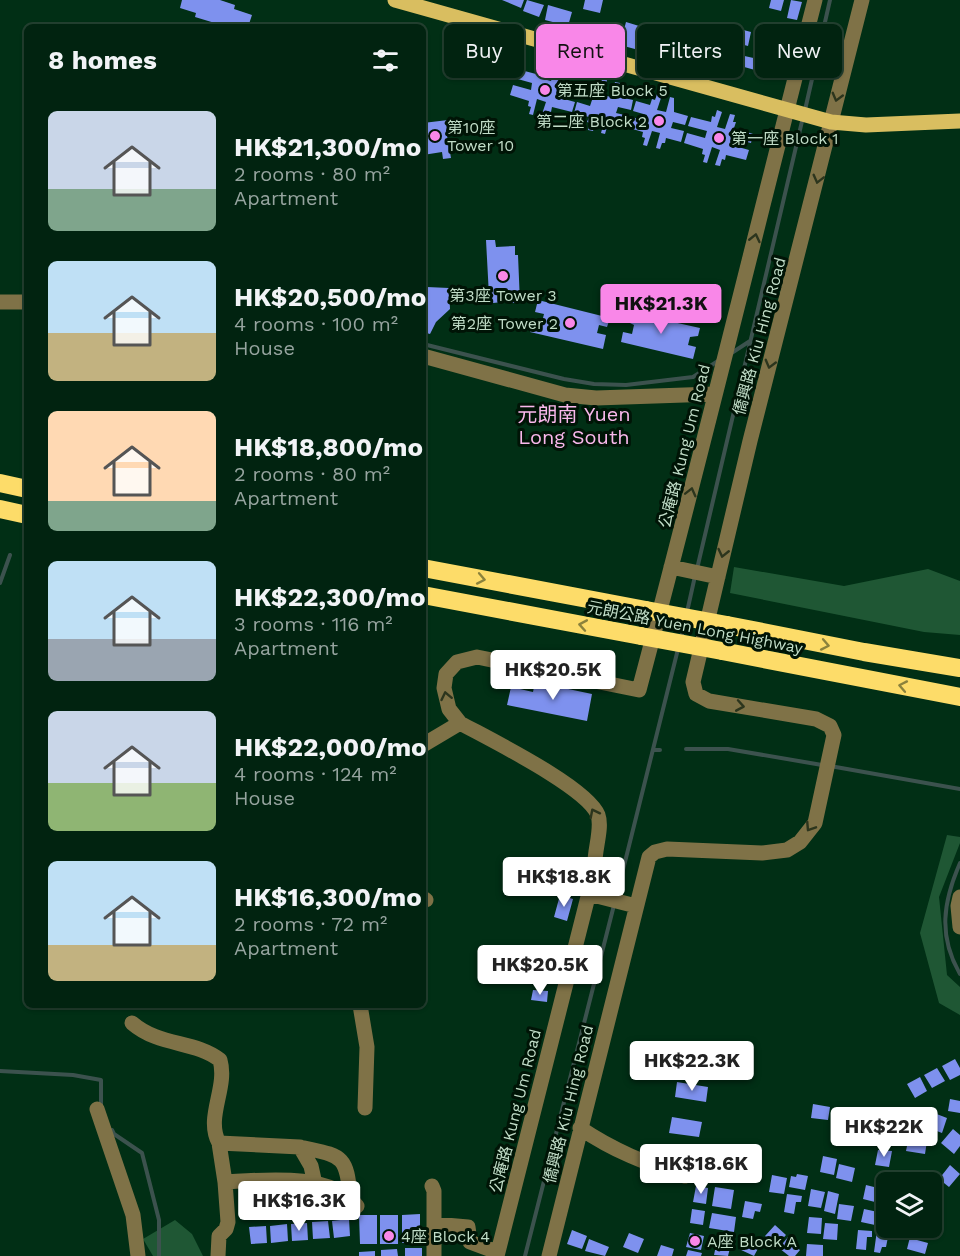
<!DOCTYPE html>
<meta charset="utf-8">
<style>
:root{--surface:#012310;--page:#0f2f1e;--text:#f1f3f6;--muted:#96a49f;--line:#234030;--accent:#f987e8}
body{margin:0;font-family:"Work Sans","Noto Sans TC",sans-serif;background:var(--page);color:var(--text);height:100vh;display:flex;flex-direction:column;font-size:22px;white-space:nowrap}
*{box-sizing:border-box;margin:0}
p{font-size:20px;color:var(--muted)}
.icon{flex:none;width:33px;height:33px;fill:none;stroke:currentColor;stroke-width:2;stroke-linecap:round;stroke-linejoin:round}
.map{position:relative;flex:1;overflow:hidden}
.details{position:absolute;left:24px;top:24px;width:402px;height:984px;display:flex;flex-direction:column;background:var(--surface);border-radius:9px;box-shadow:0 2px 4px #0004,0 0 0 2px var(--line)}
.details>*{flex:none}
.hud{position:absolute;left:444px;top:24px;width:426px;height:54px;display:flex;gap:12px}
.buttons{position:absolute;left:876px;top:1172px;display:grid;gap:12px}
.buttons a{display:grid;place-items:center;width:66px;height:66px;border-radius:9px;background:var(--surface);box-shadow:0 2px 4px #0004,0 0 0 2px var(--line);font-size:30px}
.price{position:absolute;translate:-50% -51px;padding:0 14px;border-radius:6px;background:#fff;color:#222;font-size:20px;line-height:39px;filter:drop-shadow(0 2px 3px #0008)}
.price::after{content:'';position:absolute;left:50%;top:36px;width:18px;height:14px;margin-left:-9px;background:inherit;clip-path:polygon(0 0,100% 0,50% 100%)}
.price.current{background:var(--accent);color:#111}
ul{padding:0;list-style:none}
li{display:flex;align-items:center;gap:18px;height:150px;padding:0 24px}
li span{display:grid;place-items:center;flex:none;width:168px;height:120px;border-radius:9px;color:#555}
li>.icon{margin-inline-start:auto}
span .icon{width:72px;height:72px;fill:#fffc;stroke-width:1}
li b{font-size:26px}
h2{display:flex;justify-content:space-between;align-items:center;height:72px;padding:0 24px;font-size:26px}
.pill{padding:0 21px;border-radius:9px;background:var(--surface);box-shadow:0 2px 4px #0004,0 0 0 2px var(--line);font-size:21px;line-height:54px}
.pill.current{background:var(--accent);color:#111}
.map>svg:first-child{display:block}
.forest{fill:#1f5734}
.lines{fill:none;stroke-linecap:round;stroke-linejoin:round}
.stream{stroke:#3c524e;stroke-width:4}
.building{fill:#7e91ee}
.minor{stroke:#7f7247;stroke-width:15}
.major{stroke:#d9be60;stroke-width:15}
.highway{stroke:#fddc69;stroke-width:18}
.highway-bridge{stroke:#fddc69;stroke-width:18}
.oneway{stroke:#2c351d}
.oneway2{stroke:#8b823c}
.poi-dot{fill:#f987e8;stroke:#001406;stroke-width:2}
.labels{text-anchor:middle;stroke-width:6;stroke-linejoin:round;paint-order:stroke}
.poi-label{font-size:16px;fill:#c1ddc8;stroke:#001406;text-anchor:start}
.street-label{font-size:16px;fill:#c1ddc8;stroke:#001406}
.quarter-label{font-size:20px;fill:#f9b8ec;stroke:#001406}
</style>
<div class="map">
<svg width="960" height="1256" viewBox="0 0 960 1256">
<rect width="100%" height="100%" fill="#012f15"/>
<path class="forest" d="M734 567 844 586 928 569 960 581V635L924 632 730 593Z
M947 835 960 837V843L939 897 947 975 960 987V1015L939 1003 920 933Z
M175 1220 192 1234 203 1256H153L143 1239Z"/>
<g class="lines">
<path class="stream" d="M805 110 830 0
M423 344 564 379 594 384 626 385 693 377 718 361
M730 354 750 341
M697 569 803 117
M0 583 10 555
M687 612 695 576
M681 639 685 623
M686 749H728L822 765
M653 750H660
M830 766 960 789
M960 863C943 902 938 936 960 974
M616 898 678 649
M0 1071 73 1075 101 1080V1107
M112 1130 114 1134 142 1153 159 1220V1256
M525 1256 614 905"/>
</g>
<path class="building" d="M182 0H220L235 5 234 9 252 15 248 27H228L195 17 196 13 180 8Z
M502 0H524L521 8Z
M527 0 544 5 539 17 523 11Z
M585 0H603L600 13 583 9Z
M771 0H784L781 11 769 8Z
M791 0 802 2 797 20 787 18Z
M548 5 572 12 568 26 545 20Z
M626 22 649 29 646 37 650 38 646 52 620 45Z
M736 28 751 32 748 46 733 42Z
M656 31 673 36 669 49 652 45Z
M758 31 774 37 769 51 754 46Z
M676 37 694 42 690 55 673 51Z
M698 43 716 48 712 61 694 56Z
M719 48 737 53 734 64 731 63 730 66 719 63 720 60 716 59Z
M740 55 758 59 755 70 737 65Z
M543 62 547 64 543 79 551 81 556 66 560 67 559 73 561 74 560 80 579 86 576 95 558 90 557 97 575 102 572 112 552 107 551 112 548 111 546 118 541 117 546 102 537 99 533 115 529 114 531 107 528 106 529 101 510 95 513 85 531 90 532 83 514 78 517 69 536 74Z
M602 79 607 80 603 95 611 97 615 82 620 83 618 90H621L619 97 633 100 631 110 618 107 616 113 629 116 626 127 612 123 610 128 607 127 605 134 601 133 605 118 597 116 593 131 588 130 590 123 587 122 589 117 574 113 577 102 590 106 592 100 579 96 581 86 596 90 598 84 601 85Z
M657 94 662 95 657 110 666 112 670 97 674 98V112L688 116 685 125 673 122 671 128 684 131 681 142 666 138 665 143H662L660 149 656 148 660 133 652 131 647 146 643 145 645 138 642 137 643 132 629 128 632 117 645 121 647 115 633 111 636 101 650 105 652 99 655 100Z
M717 110 722 112 717 127 725 129 730 114 735 115 733 122H736L734 128 753 134 751 143 732 138 731 145 749 150 746 160 726 155 725 160 722 159 720 166 715 165 720 150 712 147 707 163 703 162 705 155 702 154 703 149 684 143 687 133 705 138 707 131 688 126 691 117 711 122 712 116 715 117Z
M448 120 450 130H446L451 158 443 159 442 152 423 155V123Z
M486 240H495L496 247 515 246V255H518L520 303H510V301L485 304V296H489Z
M427 287 449 288 450 309 436 322 430 334 423 332V289Z
M538 300 610 318 607 327 599 325 597 333 606 335 603 349 530 332 533 320 542 322 544 314 535 312Z
M628 312 700 328 698 336 690 337 688 345 696 347 693 359 621 342 623 332 632 334 634 325 626 321Z
M535 682 592 694 587 721 507 705 511 687 533 692Z
M564 866 576 869 571 892 558 889Z
M560 895 573 899 567 921 554 917Z
M533 990 548 991 547 1002 531 1000Z
M955 1059 960 1068V1075L950 1080 942 1066Z
M937 1068 945 1081 932 1088 924 1075Z
M920 1077 927 1091 915 1098 907 1084Z
M677 1082 708 1087 706 1102 675 1097Z
M950 1099 960 1101V1113L948 1111Z
M813 1104 830 1107 828 1120 811 1118Z
M934 1113 947 1118 942 1133 929 1128Z
M915 1114 927 1118 921 1136 910 1132Z
M672 1117 702 1122 699 1137 669 1133Z
M887 1117 901 1119 898 1136 884 1134Z
M953 1129 960 1135V1146L954 1154 941 1143Z
M833 1131 854 1135 852 1145 832 1141Z
M920 1140 927 1141 925 1154 906 1151 908 1141 919 1143Z
M878 1150 892 1151 889 1167 875 1165Z
M823 1156 837 1159 834 1175 820 1172Z
M839 1164 855 1168 852 1182 836 1178Z
M950 1165 960 1174 949 1187 939 1179Z
M797 1174 808 1176 805 1190 789 1187 791 1176 796 1177Z
M772 1175 787 1178 784 1194 769 1192Z
M924 1177 938 1185 932 1195V1182H921Z
M866 1185 882 1189 879 1203 863 1199Z
M696 1186 708 1188 706 1204 693 1202Z
M715 1187 734 1190 731 1209 712 1206Z
M811 1189 825 1192 821 1208 808 1206Z
M828 1191 839 1194 835 1214 824 1211Z
M787 1194 802 1196 801 1202H796L794 1214 784 1212Z
M745 1201 762 1204 760 1212 755 1211 753 1219 742 1217Z
M839 1204 854 1206 851 1221 837 1219Z
M692 1209 705 1211 703 1225 690 1223Z
M864 1209 878 1212 875 1225 861 1222Z
M932 1210 943 1221 935 1229 932 1226Z
M712 1213 736 1217 734 1232 709 1228Z
M420 1214V1243H402V1215Z
M359 1215H377V1244H360Z
M380 1215H398V1244H380Z
M809 1217 822 1218 821 1234 807 1233Z
M349 1219 350 1236 334 1238 332 1221Z
M328 1221 330 1238 313 1239 312 1222Z
M307 1223 308 1240 292 1241 291 1224Z
M825 1223 838 1224 837 1240 823 1239Z
M287 1224 288 1241 271 1243 270 1226Z
M775 1225 786 1235 776 1246 765 1236Z
M266 1226 267 1243 251 1244 249 1227Z
M572 1230 587 1236 582 1249 567 1244Z
M858 1230 872 1231V1237H867L866 1250 856 1249Z
M877 1230 889 1232 886 1247H882L880 1253 874 1252Z
M629 1233 644 1239 638 1253 623 1247Z
M690 1233 704 1236 701 1250 686 1247Z
M911 1233 918 1235 917 1240 928 1243 925 1254 907 1249Z
M747 1235 761 1243 754 1256 739 1249Z
M788 1237 797 1244 795 1247 800 1250 795 1256H789L779 1248Z
M589 1239 609 1247 605 1256 585 1251Z
M717 1241 731 1244 728 1256 714 1255Z
M807 1244 823 1245V1256H806Z
M661 1245 674 1249 672 1256H657Z
M405 1248H422V1256H405Z
M397 1249 398 1256H381V1250Z
M688 1250 702 1253 701 1256H686Z
M375 1251V1256H359V1252Z"/>
<g class="lines">
<path class="minor" d="M0 302H27
M423 356 565 395 596 398 714 394
M671 567 718 577
M423 745 460 723
M589 894 636 906
M960 897 958 906 960 927
M423 898 426 900
M360 1005 367 1047 365 1108
M132 1023C160 1047 194 1040 220 1060 228 1088 205 1117 219 1143L300 1147 311 1166 315 1184
M97 1109 133 1215 138 1256
M580 1128C614 1151 645 1163 685 1176
M219 1143 225 1182
M300 1147C340 1156 347 1153 350 1197
M432 1186 434 1191V1256
M434 1224 468 1227 470 1242 497 1252
M218 1256 219 1236 226 1229 228 1222 225 1182C263 1180 331 1172 357 1206
M497 1256 595 869C593 853 603 829 598 815 587 787 489 739 460 723L449 709 444 688 446 674 457 662 477 657 639 690C700 461 756 230 815 0
M549 1256 649 857 655 852 667 849 762 853 787 850 800 842 815 823 834 735 830 726 816 719 709 701 696 694 693 682 750 441 862 0"/>
<path class="major" d="M395 0 831 122 866 125 960 121"/>
<path class="highway" d="M0 483 27 489
M0 509 27 515
M423 568 646 610
M423 595 641 636
M727 625 864 652 960 668
M722 651 960 697"/>
<path class="highway-bridge" d="M646 610 727 625
M641 636 722 651"/>
</g>
<defs><path id="oneway-chevron" d="M-2-3.5L2.5 0L-2 3.5" fill="none" stroke-width="1.6" stroke-linecap="round" stroke-linejoin="round" transform="scale(1.5)"/></defs>
<g class="oneway">
<use href="#oneway-chevron" transform="translate(837 97) rotate(105)"/>
<use href="#oneway-chevron" transform="translate(818 179) rotate(104)"/>
<use href="#oneway-chevron" transform="translate(755 238) rotate(-77)"/>
<use href="#oneway-chevron" transform="translate(770 364) rotate(105)"/>
<use href="#oneway-chevron" transform="translate(691 492) rotate(-76)"/>
<use href="#oneway-chevron" transform="translate(723 553) rotate(103)"/>
<use href="#oneway-chevron" transform="translate(446 696) rotate(-102)"/>
<use href="#oneway-chevron" transform="translate(740 706) rotate(10)"/>
<use href="#oneway-chevron" transform="translate(594 813) rotate(-117)"/>
<use href="#oneway-chevron" transform="translate(810 827) rotate(123)"/>
</g>
<g class="oneway2">
<use href="#oneway-chevron" transform="translate(481 579) rotate(11)"/>
<use href="#oneway-chevron" transform="translate(583 625) rotate(-170)"/>
<use href="#oneway-chevron" transform="translate(825 645) rotate(11)"/>
<use href="#oneway-chevron" transform="translate(903 686) rotate(-169)"/>
</g>
<g class="poi-dot">
<circle cx="545" cy="90" r="6"/>
<circle cx="659" cy="121" r="6"/>
<circle cx="435" cy="136" r="6"/>
<circle cx="719" cy="138" r="6"/>
<circle cx="503" cy="276" r="6"/>
<circle cx="570" cy="323" r="6"/>
<circle cx="389" cy="1236" r="6"/>
<circle cx="695" cy="1241" r="6"/>
</g>
<g class="labels">
<g class="poi-label">
<text x="557" y="96">第五座 Block 5</text>
<text x="647" y="127" text-anchor="end">第二座 Block 2</text>
<text x="447" y="133">第10座<tspan x="447" dy="18">Tower 10</tspan></text>
<text x="731" y="144">第一座 Block 1</text>
<text x="503" y="301" text-anchor="middle">第3座 Tower 3</text>
<text x="558" y="329" text-anchor="end">第2座 Tower 2</text>
<text x="401" y="1242">4座 Block 4</text>
<text x="707" y="1247">A座 Block A</text>
</g>
<g class="street-label">
<text transform="translate(759 336) rotate(-75)" y="6">僑興路 Kiu Hing Road</text>
<text transform="translate(684 446) rotate(-76)" y="6">公庵路 Kung Um Road</text>
<text transform="translate(695 627) rotate(11)" y="6">元朗公路 Yuen Long Highway</text>
<text transform="translate(568 1104) rotate(-76)" y="6">僑興路 Kiu Hing Road</text>
<text transform="translate(515 1111) rotate(-76)" y="6">公庵路 Kung Um Road</text>
</g>
<g class="quarter-label">
<text x="574" y="421">元朗南 Yuen<tspan x="574" dy="23">Long South</tspan></text>
</g>
</g>
</svg>
<div class="buttons">
<a><svg class="icon" aria-label="layers" viewBox="0 0 24 24"><path d="M12 4l9 5-9 5-9-5zM3 14l9 5 9-5"/></svg></a>
</div>
<b class="price current" style="left:661px;top:335px">HK$21.3K</b>
<b class="price" style="left:553px;top:701px">HK$20.5K</b>
<b class="price" style="left:564px;top:908px">HK$18.8K</b>
<b class="price" style="left:540px;top:996px">HK$20.5K</b>
<b class="price" style="left:692px;top:1092px">HK$22.3K</b>
<b class="price" style="left:884px;top:1158px">HK$22K</b>
<b class="price" style="left:701px;top:1195px">HK$18.6K</b>
<b class="price" style="left:299px;top:1232px">HK$16.3K</b>
<div class="hud">
<a class="pill">Buy</a>
<a class="pill current">Rent</a>
<a class="pill">Filters</a>
<a class="pill">New</a>
</div>
<section class="details">
<h2>8 homes<svg class="icon" aria-label="filters" viewBox="0 0 24 24"><path d="M4 7h16M4 17h16"/><circle cx="9" cy="7" r="2"/><circle cx="15" cy="17" r="2"/></svg></h2>
<ul>
<li><span style="background:linear-gradient(#c9d6e8 65%,#7fa58c 0)"><svg class="icon" aria-label="home" viewBox="0 0 24 24"><path d="M3 11l9-7 9 7M6 9v11h12V9"/></svg></span><div><b>HK$21,300/mo</b><p>2 rooms · 80 m²</p><p>Apartment</p></div></li>
<li><span style="background:linear-gradient(#bfe0f5 60%,#c2b280 0)"><svg class="icon" aria-label="home" viewBox="0 0 24 24"><path d="M3 11l9-7 9 7M6 9v11h12V9"/></svg></span><div><b>HK$20,500/mo</b><p>4 rooms · 100 m²</p><p>House</p></div></li>
<li><span style="background:linear-gradient(#ffd9b3 75%,#7fa58c 0)"><svg class="icon" aria-label="home" viewBox="0 0 24 24"><path d="M3 11l9-7 9 7M6 9v11h12V9"/></svg></span><div><b>HK$18,800/mo</b><p>2 rooms · 80 m²</p><p>Apartment</p></div></li>
<li><span style="background:linear-gradient(#bfe0f5 65%,#9aa5b1 0)"><svg class="icon" aria-label="home" viewBox="0 0 24 24"><path d="M3 11l9-7 9 7M6 9v11h12V9"/></svg></span><div><b>HK$22,300/mo</b><p>3 rooms · 116 m²</p><p>Apartment</p></div></li>
<li><span style="background:linear-gradient(#c9d6e8 60%,#8fb573 0)"><svg class="icon" aria-label="home" viewBox="0 0 24 24"><path d="M3 11l9-7 9 7M6 9v11h12V9"/></svg></span><div><b>HK$22,000/mo</b><p>4 rooms · 124 m²</p><p>House</p></div></li>
<li><span style="background:linear-gradient(#bfe0f5 70%,#c2b280 0)"><svg class="icon" aria-label="home" viewBox="0 0 24 24"><path d="M3 11l9-7 9 7M6 9v11h12V9"/></svg></span><div><b>HK$16,300/mo</b><p>2 rooms · 72 m²</p><p>Apartment</p></div></li>
</ul>
</section>
</div>
